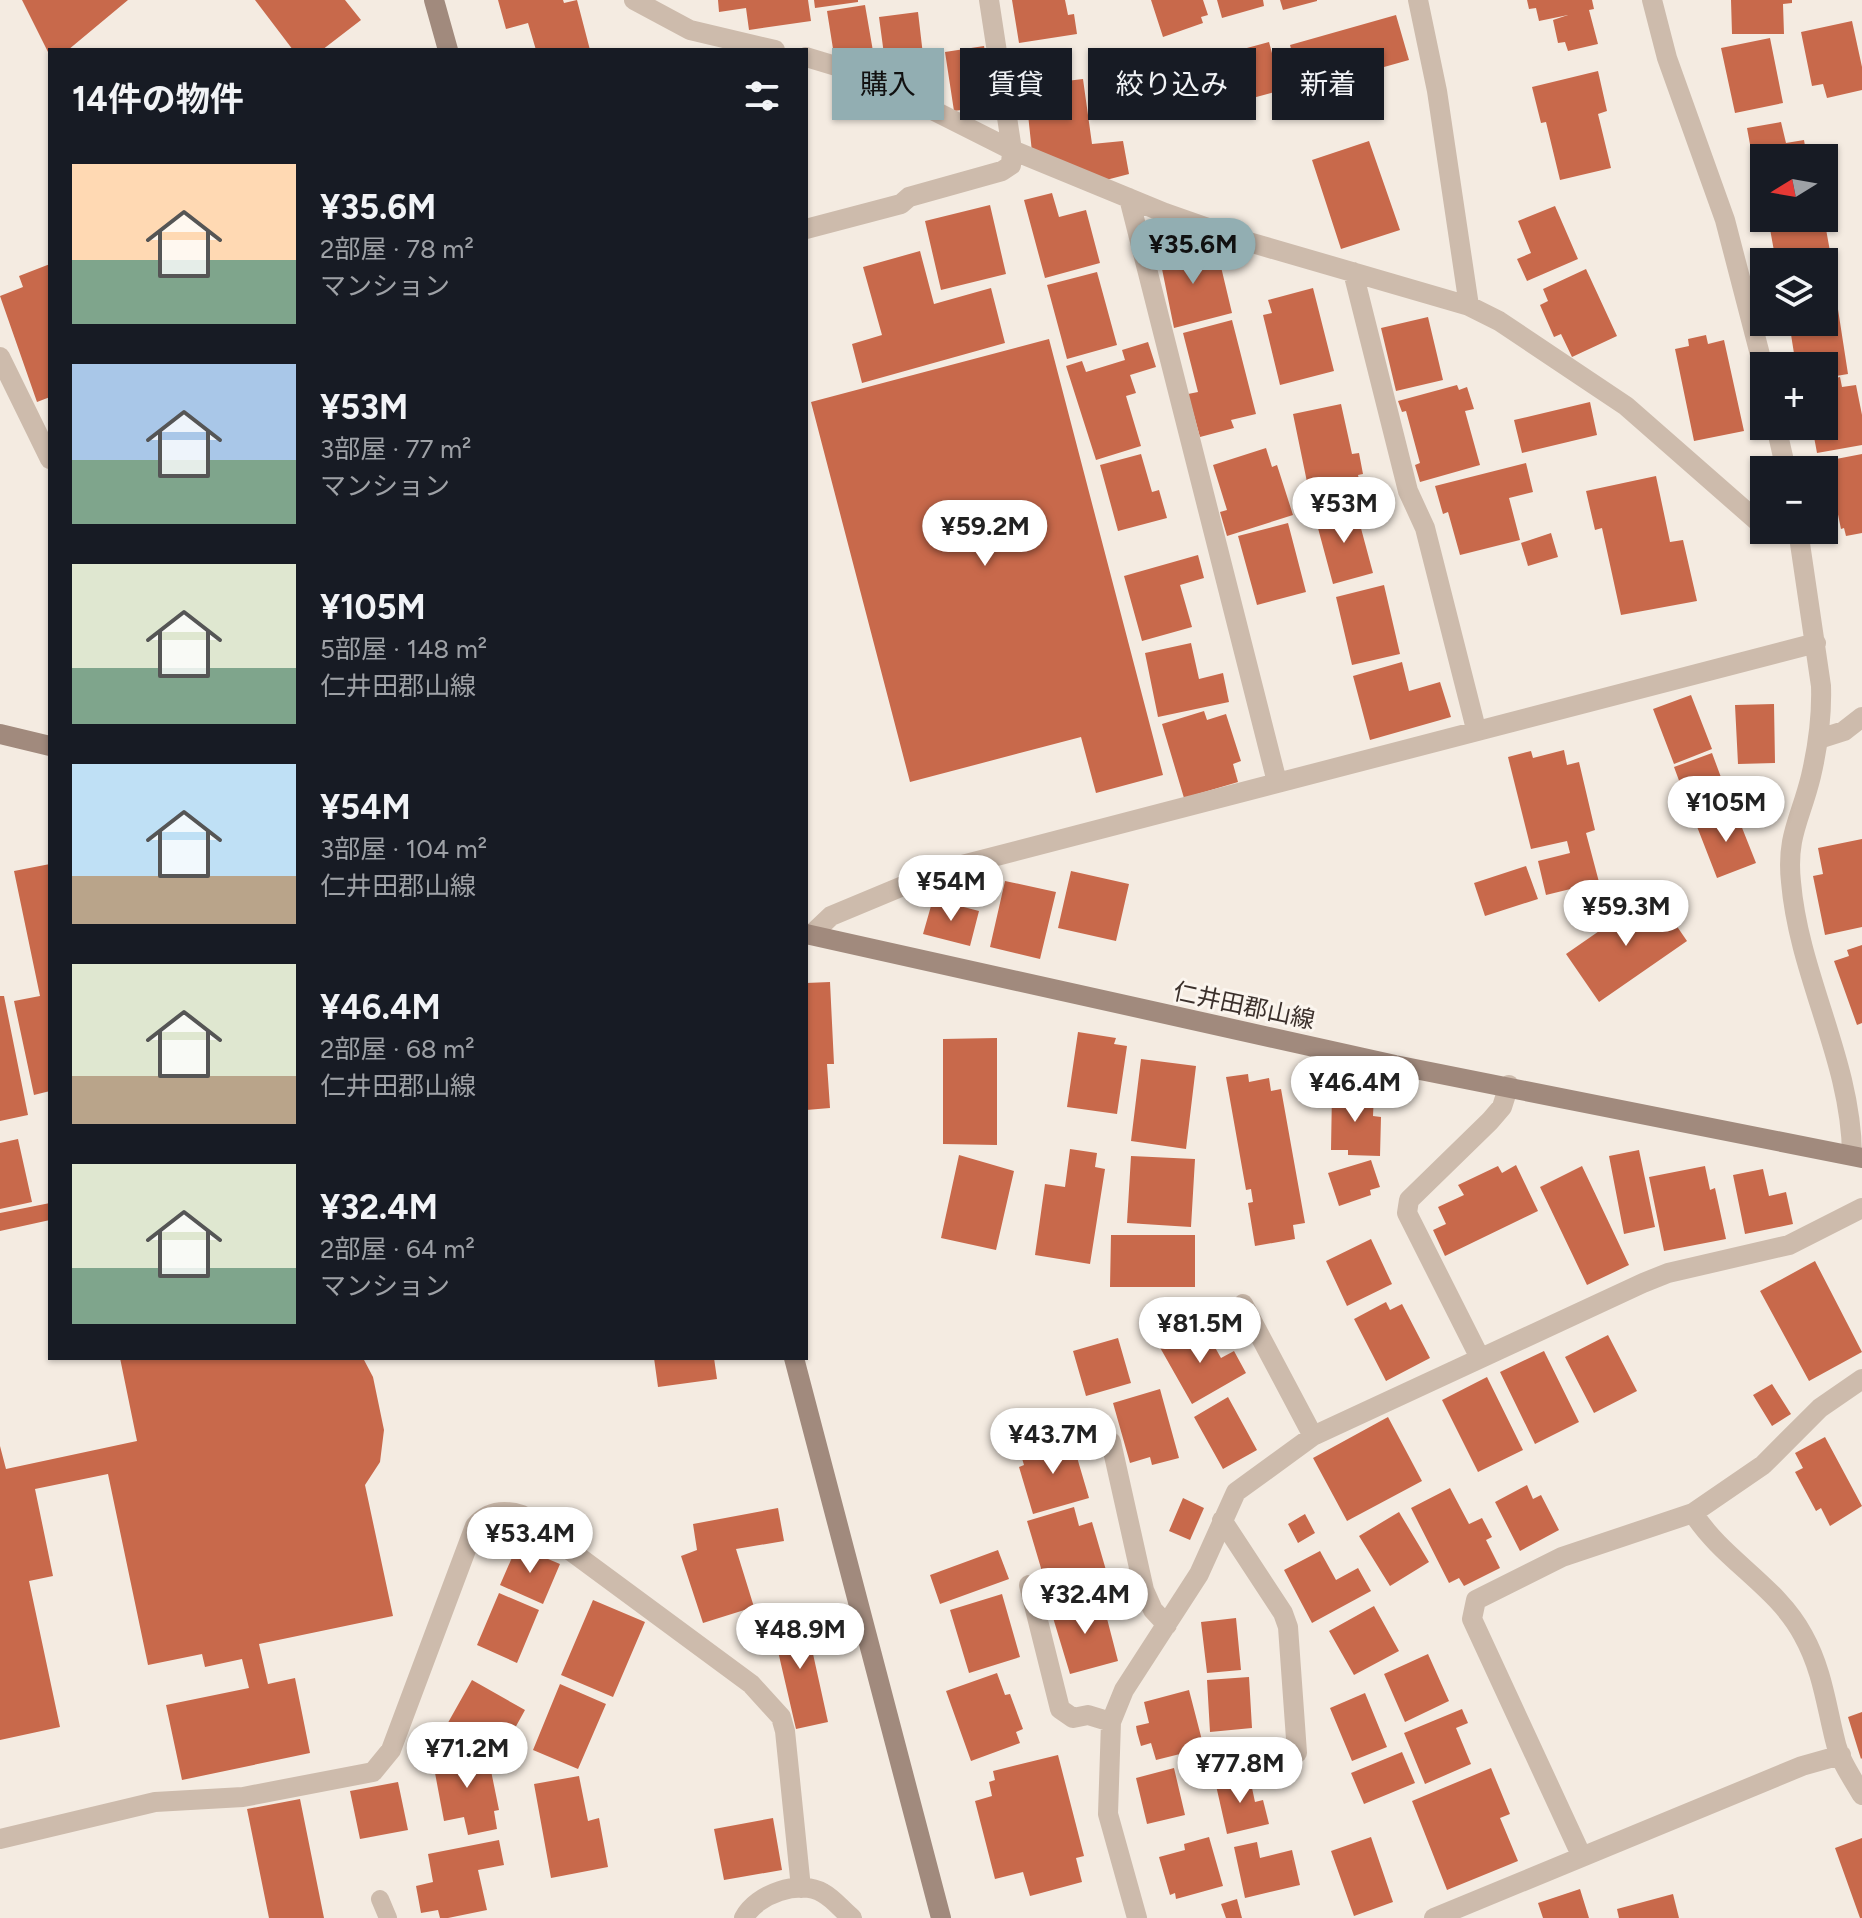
<!DOCTYPE html>
<html lang="ja">
<meta charset="utf-8">
<style>
:root{--surface:#171b24;--page:#20242c;--text:#f1f3f6;--muted:#9ea1a6;--accent:#92aeb2}
body{margin:0;font-family:Figtree,"Noto Sans JP",sans-serif;background:var(--page);color:var(--text);height:100vh;display:flex;flex-direction:column;font-size:30px;white-space:nowrap}
*{box-sizing:border-box;margin:0}
p{font-size:26px;color:var(--muted)}
.icon{flex:none;width:44px;height:44px;fill:none;stroke:currentColor;stroke-width:2;stroke-linecap:round;stroke-linejoin:round}
.map{position:relative;flex:1;overflow:hidden}
.sheet{position:absolute;left:48px;top:48px;width:760px;height:1312px;display:flex;flex-direction:column;background:var(--surface);border-radius:0px;box-shadow:0 2px 6px #0004}
.sheet>*{flex:none}
.banner{position:absolute;left:832px;top:48px;width:760px;height:72px;display:flex;gap:16px}
.needle{width:52px;rotate:259deg}
.controls{position:absolute;left:1750px;top:144px;display:grid;gap:16px}
.controls a{display:grid;place-items:center;width:88px;height:88px;border-radius:0px;background:var(--surface);box-shadow:0 2px 6px #0004;font-size:40px}
.price{position:absolute;translate:-50% -68px;padding:0 18px;border-radius:28px;background:#fff;color:#222;font-size:26px;line-height:52px;filter:drop-shadow(0 2px 4px #0008)}
.price::after{content:'';position:absolute;left:50%;top:48px;width:24px;height:18px;margin-left:-12px;background:inherit;clip-path:polygon(0 0,100% 0,50% 100%)}
.price.active{background:var(--accent);color:#111}
ul{padding:0;list-style:none}
li{display:flex;align-items:center;gap:24px;height:200px;padding:0 24px}
li span{display:grid;place-items:center;flex:none;width:224px;height:160px;border-radius:0px;color:#555}
li>.icon{margin-inline-start:auto}
span .icon{width:96px;height:96px;fill:#fffc;stroke-width:1}
li b{font-size:34px}
h2{display:flex;justify-content:space-between;align-items:center;height:96px;padding:0 24px;font-size:34px}
.chip{padding:0 28px;border-radius:0px;background:var(--surface);box-shadow:0 2px 6px #0004;font-size:28px;line-height:72px}
.chip.active{background:var(--accent);color:#111}
.map>svg:first-child{display:block}
.building{fill:#c8694b}
.lines{fill:none;stroke-linecap:round;stroke-linejoin:round}
.lane{stroke:#cdbbac;stroke-width:18}
.street{stroke:#cdbbac;stroke-width:20}
.secondary{stroke:#a18a7d;stroke-width:20}
.labels{text-anchor:middle;stroke-width:6;stroke-linejoin:round;paint-order:stroke}
.street-label{font-size:24px;fill:#3b302b;stroke:#fbf5ee}
</style>
<div class="map">
<svg width="1862" height="1918" viewBox="0 0 1862 1918">
<rect width="100%" height="100%" fill="#f4ebe1"/>
<path class="building" d="M22 0H128L68 50H50V56Z
M255 0H345L361 20 322 50H293Z
M498 0H563L564 3 577 0 590 50H536L528 23 506 29Z
M718 0H808L811 21 749 30 746 8 719 12Z
M814 0H858V2L815 8Z
M1012 0H1065L1068 15 1074 14 1077 34 1019 43Z
M1151 0H1203L1208 15 1201 17 1203 23 1163 37Z
M1217 0H1263L1264 6 1222 18Z
M1280 0H1317V1L1283 10Z
M1527 0H1592L1594 9 1589 10 1598 44 1568 51 1565 42 1558 43 1553 20 1568 15 1539 21 1536 8 1529 9Z
M1731 0H1792V3L1783 4 1784 34H1732Z
M865 5 874 57 850 61 849 52 834 55 827 11Z
M918 12 925 72 887 77 879 17Z
M1396 15 1409 60 1302 90 1290 45Z
M1852 21 1862 67V90L1827 98 1823 84 1812 86 1801 32Z
M1770 38 1783 103 1735 113 1721 48Z
M1269 42 1282 90 1212 109 1199 61Z
M984 46 994 105 954 111 945 52Z
M1598 71 1607 111 1598 114 1611 168 1560 180 1546 122 1541 123 1532 87Z
M1083 79 1092 144 1123 141 1129 174 1106 180 1032 152 1025 86Z
M1781 122 1786 143 1804 140 1807 158H1764L1762 209 1747 128Z
M1369 141 1400 230 1341 249 1312 160Z
M1052 193 1059 217 1086 210 1100 263 1045 278 1024 200Z
M990 205 1006 274 941 290 925 221Z
M1555 206 1578 259 1527 281 1517 259 1531 253 1518 221Z
M1768 218H1824L1835 279 1824 281V262H1776Z
M1167 241 1173 261 1217 250 1232 313 1174 328 1162 269 1157 270 1151 245Z
M920 251 934 304 991 288 1005 343 862 383 852 344 882 335 863 267Z
M50 264V397L37 402 0 296 23 287 19 276Z
M1586 269 1617 336 1572 357 1561 334 1554 337 1540 305 1548 301 1543 289Z
M1097 272 1117 345 1067 359 1047 285Z
M1313 288 1334 371 1280 385 1263 315 1272 313 1268 300Z
M1835 290 1848 374 1824 378V366H1796L1789 322H1824V292Z
M1428 317 1443 380 1396 391 1381 328Z
M1232 320 1256 414 1231 420 1234 428 1200 437 1188 394 1198 392 1183 333Z
M1706 335 1708 344 1724 340 1744 431 1694 441 1675 349 1689 346 1688 339Z
M1049 339 1163 775 1096 793 1081 737 910 782 811 402Z
M1148 342 1156 367 1130 375 1136 393 1126 396 1141 446 1096 460 1066 366 1082 361 1086 372 1125 360 1122 350Z
M1840 377 1842 387 1856 385 1862 415V445L1817 453 1812 426H1824V381Z
M1457 385 1459 390 1467 387 1474 409 1465 411 1480 465 1420 482 1415 465 1420 463 1406 411 1402 412 1398 401Z
M1590 402 1597 435 1522 453 1514 420Z
M1341 404 1352 454 1359 453 1363 474 1358 475 1364 500 1313 511 1293 414Z
M1266 448 1272 467 1277 465 1293 515 1227 536 1220 512 1227 510 1213 465Z
M1141 454 1152 492 1159 490 1167 518 1118 531 1100 465Z
M1862 454V533L1846 536 1844 528 1841 529 1828 466 1837 464 1836 459Z
M1526 463 1533 492 1509 498 1520 540 1460 555 1448 512 1443 514 1435 486Z
M1656 476 1670 542 1683 540 1697 601 1621 615 1602 528 1595 530 1586 491Z
M1355 506 1373 573 1333 584 1315 517Z
M1288 523 1306 592 1257 605 1238 536Z
M1551 533 1558 557 1528 566 1521 543Z
M1198 555 1204 578 1180 585 1192 627 1142 641 1124 576Z
M1384 585 1400 654 1352 665 1336 597Z
M1191 643 1199 679 1223 673 1229 702 1158 717 1145 653Z
M1402 662 1409 691 1440 682 1451 717 1370 740 1353 676Z
M1691 695 1712 749 1674 764 1653 709Z
M1774 704 1775 763 1738 764 1735 705Z
M1204 711 1207 720 1226 714 1241 761 1233 764 1238 782 1184 798 1162 724Z
M1564 750 1567 765 1579 762 1595 830 1586 833 1599 882 1546 895 1538 861 1570 853 1567 841 1531 849 1508 757 1531 751 1533 758Z
M1712 753 1732 807 1694 821 1674 767Z
M1735 810 1756 863 1717 878 1696 824Z
M1862 839V927L1825 935 1813 876 1823 874 1818 848Z
M50 864V1091L34 1095 14 1001 40 996 14 871Z
M1526 866 1538 899 1485 916 1474 883Z
M1071 871 1129 884 1116 941 1058 928Z
M1005 881 1056 892 1040 959 990 947Z
M1654 893 1687 941 1599 1002 1566 954Z
M933 899 979 911 970 946 923 934Z
M1862 945V1023L1857 1025 1834 961 1849 956 1847 950Z
M830 982 834 1064H827L830 1108 806 1110V983Z
M0 996H4L28 1115 0 1121Z
M1078 1032 1116 1038 1114 1044 1127 1046 1117 1114 1067 1107Z
M997 1038V1145L943 1144V1039Z
M1141 1059 1196 1066 1186 1149 1131 1141Z
M1248 1074 1249 1082 1269 1078 1271 1091 1281 1089 1305 1223 1293 1225 1295 1239 1255 1246 1248 1203 1253 1202 1251 1189 1246 1190 1226 1077Z
M1332 1092 1374 1093 1373 1116 1381 1117 1380 1156 1348 1155V1150H1331Z
M18 1139 32 1202 0 1209V1143Z
M1070 1149 1097 1153 1095 1167 1105 1169 1090 1264 1035 1255 1045 1184 1065 1187Z
M1639 1150 1655 1227 1624 1234 1609 1156Z
M959 1155 1014 1171 996 1250 941 1238Z
M1131 1156 1195 1159 1191 1227 1127 1223Z
M1371 1160 1380 1187 1370 1190 1371 1195 1339 1206 1328 1173Z
M1516 1165 1538 1211 1445 1256 1433 1230 1446 1224 1438 1207 1464 1195 1458 1185 1498 1166 1502 1173Z
M1582 1166 1629 1265 1587 1285 1540 1187Z
M1705 1166 1710 1190 1715 1188 1726 1239 1664 1251 1649 1177Z
M1763 1169 1769 1196 1786 1192 1793 1224 1745 1234 1733 1175Z
M50 1203V1220L0 1231V1213Z
M1111 1235H1195V1287H1110Z
M1371 1239 1392 1284 1347 1306 1326 1261Z
M1815 1261 1862 1352 1809 1381 1760 1291Z
M1386 1302 1390 1310 1402 1304 1430 1358 1386 1381 1354 1319Z
M1194 1330 1200 1339 1208 1335 1221 1358 1234 1351 1246 1373 1192 1404 1158 1344 1178 1332 1180 1338Z
M1608 1335 1637 1391 1594 1413 1565 1357Z
M1118 1338 1131 1383 1086 1396 1073 1351Z
M1544 1351 1579 1422 1535 1444 1500 1372Z
M120 1358H363L373 1377 384 1430 380 1462 365 1485 393 1616 259 1644 268 1684 295 1678 310 1753 182 1780 166 1705 249 1688 242 1659 205 1667 202 1654 148 1665 108 1474 35 1489 53 1576 29 1581 60 1727 0 1740V1446L6 1469 137 1441Z
M654 1358H714L717 1379 658 1387Z
M1487 1377 1523 1450 1478 1472 1442 1400Z
M1772 1384 1791 1414 1772 1426 1753 1395Z
M1160 1389 1179 1458 1152 1465 1150 1457 1130 1463 1113 1403Z
M1228 1397 1257 1450 1223 1469 1194 1417Z
M1388 1417 1422 1481 1347 1521 1313 1458Z
M1071 1437 1089 1498 1033 1514 1019 1467 1024 1465 1020 1452Z
M1825 1437 1862 1506 1830 1526 1821 1508 1816 1511 1795 1472 1803 1468 1795 1453Z
M1527 1485 1533 1499 1541 1495 1559 1530 1520 1551 1495 1502Z
M1450 1488 1469 1524 1482 1518 1492 1537 1486 1540 1500 1568 1464 1586 1459 1578 1449 1583 1411 1508Z
M1183 1498 1204 1508 1190 1540 1169 1531Z
M1074 1507 1079 1526 1092 1522 1108 1577 1049 1595 1027 1521Z
M778 1508 784 1541 736 1549 754 1607 703 1623 681 1556 697 1550 693 1524Z
M1399 1512 1429 1562 1390 1586 1359 1536Z
M1305 1514 1315 1533 1298 1543 1288 1524Z
M517 1546 560 1564 543 1604 500 1585Z
M998 1550 1009 1579 940 1604 930 1575Z
M1320 1551 1336 1580 1358 1568 1371 1591 1312 1623 1284 1570Z
M499 1593 539 1610 517 1663 477 1645Z
M1002 1594 1020 1657 969 1673 950 1610Z
M1093 1598 1098 1607H1104L1118 1661 1070 1674 1051 1611Z
M593 1600 645 1622 613 1697 561 1675Z
M1374 1606 1399 1651 1354 1675 1329 1631Z
M804 1613 828 1722 796 1729 771 1621Z
M1236 1618 1241 1670 1207 1673 1201 1622Z
M1428 1654 1449 1701 1405 1722 1384 1674Z
M997 1673 1005 1695 1010 1694 1023 1729 1016 1732 1020 1743 971 1761 946 1691Z
M1249 1677 1252 1728 1210 1732 1207 1680Z
M472 1680 525 1710 498 1759 445 1728Z
M560 1684 606 1704 578 1769 533 1750Z
M1189 1690 1204 1748 1156 1760 1151 1743 1141 1746 1137 1732 1136 1726 1149 1723 1144 1702Z
M1365 1693 1387 1747 1352 1761 1330 1708Z
M1462 1709 1468 1723 1456 1728 1471 1764 1425 1784 1404 1733Z
M1862 1712V1758L1861 1759 1848 1717Z
M470 1750 472 1759 488 1756 499 1810 494 1811 497 1829 468 1835 464 1817 444 1821 432 1757Z
M1402 1752 1415 1783 1364 1804 1351 1773Z
M1058 1755 1084 1856 1076 1858 1082 1882 1030 1896 1023 1872 995 1879 975 1801 992 1796 989 1782 995 1780 993 1771Z
M1174 1768 1185 1815 1147 1824 1136 1778Z
M1491 1768 1510 1814 1500 1818 1518 1861 1447 1890 1412 1801Z
M1249 1774 1255 1802 1263 1800 1269 1824 1227 1834 1215 1781Z
M579 1776 588 1821 599 1818 608 1867 551 1878 534 1784Z
M398 1782 408 1830 360 1839 350 1791Z
M300 1799 324 1918H269L247 1809Z
M773 1818 782 1870 724 1880 714 1829Z
M1209 1837 1223 1886 1176 1899 1175 1893 1170 1895 1159 1857 1185 1850 1184 1844Z
M1371 1837 1393 1902 1354 1916 1331 1851Z
M1862 1838V1918H1860L1835 1848Z
M499 1840 504 1865 478 1870 487 1910 448 1918H440L438 1910 421 1913 416 1886 433 1882 428 1854Z
M1257 1842 1260 1858 1292 1850 1300 1885 1245 1898 1234 1847Z
M1580 1889 1589 1918H1543L1538 1903Z
M1673 1894 1679 1918H1619L1617 1909Z
M1237 1899 1242 1918H1226L1221 1904Z"/>
<g class="lines">
<path class="lane" d="M380 1899 388 1918"/>
<path class="street" d="M634 0 690 30 775 50
M1418 0 1437 91 1469 306
M1652 0 1667 58 1725 220 1764 370
M806 57 859 73 1012 150 1165 213 1242 240 1469 306 1499 321 1626 406 1764 527
M1129 198 1277 782
M806 229 901 204 909 197 1002 171 1011 165 1012 150 989 0
M1353 272 1408 491 1425 528 1476 729
M0 357 50 459
M1776 426 1786 470
M1798 530 1821 686C1822 717 1818 746 1811 776 1801 818 1786 836 1791 882 1799 976 1851 1060 1852 1154
M1819 739 1844 731 1862 717
M811 935 831 916 939 871 1816 643
M1243 1304 1313 1436
M1480 1358 1407 1213 1409 1200 1490 1121 1502 1107 1509 1085
M1111 1442 1144 1590 1153 1610 1167 1625
M1693 1513C1723 1560 1777 1586 1803 1635 1822 1669 1826 1704 1835 1740 1839 1759 1852 1778 1862 1795
M1222 1520 1283 1613 1288 1627 1297 1753
M1029 1585 1060 1709 1073 1718 1088 1715 1111 1722
M0 1839 155 1802 243 1797 373 1772 391 1750 475 1526C488 1511 503 1509 522 1515L751 1684 781 1717 785 1731 801 1888
M1582 1857 1472 1619 1476 1600 1562 1557 1693 1513 1763 1465 1820 1408 1862 1379
M744 1918C756 1894 800 1879 823 1893 834 1899 842 1910 852 1918
M1137 1918 1108 1814 1111 1722 1124 1690 1199 1574 1236 1492 1313 1436 1643 1283 1668 1273 1789 1245 1862 1208
M1434 1918 1802 1766 1841 1755"/>
<path class="secondary" d="M434 0 448 50
M0 734 50 746
M806 934 1395 1065 1862 1158
M794 1358 941 1918"/>
</g>
<g class="labels">
<g class="street-label">
<text transform="translate(1244 1006) rotate(12)" y="8">仁井田郡山線</text>
</g>
</g>
</svg>
<div class="controls">
<a><svg class="needle" viewBox="-14 -14 28 28"><path d="M0-13l5 13h-10z" fill="#e53935"/><path d="M0 13l5-13h-10z" fill="#9ea1a6"/></svg></a>
<a><svg class="icon" aria-label="layers" viewBox="0 0 24 24"><path d="M12 4l9 5-9 5-9-5zM3 14l9 5 9-5"/></svg></a>
<a>+</a>
<a>−</a>
</div>
<b class="price active" style="left:1193px;top:286px">¥35.6M</b>
<b class="price" style="left:1344px;top:545px">¥53M</b>
<b class="price" style="left:985px;top:568px">¥59.2M</b>
<b class="price" style="left:1726px;top:844px">¥105M</b>
<b class="price" style="left:951px;top:923px">¥54M</b>
<b class="price" style="left:1626px;top:948px">¥59.3M</b>
<b class="price" style="left:1355px;top:1124px">¥46.4M</b>
<b class="price" style="left:1200px;top:1365px">¥81.5M</b>
<b class="price" style="left:1053px;top:1476px">¥43.7M</b>
<b class="price" style="left:530px;top:1575px">¥53.4M</b>
<b class="price" style="left:1085px;top:1636px">¥32.4M</b>
<b class="price" style="left:800px;top:1671px">¥48.9M</b>
<b class="price" style="left:467px;top:1790px">¥71.2M</b>
<b class="price" style="left:1240px;top:1805px">¥77.8M</b>
<div class="banner">
<a class="chip active">購入</a>
<a class="chip">賃貸</a>
<a class="chip">絞り込み</a>
<a class="chip">新着</a>
</div>
<section class="sheet">
<h2>14件の物件<svg class="icon" aria-label="filters" viewBox="0 0 24 24"><path d="M4 7h16M4 17h16"/><circle cx="9" cy="7" r="2"/><circle cx="15" cy="17" r="2"/></svg></h2>
<ul>
<li><span style="background:linear-gradient(#ffd9b3 60%,#7fa58c 0)"><svg class="icon" aria-label="home" viewBox="0 0 24 24"><path d="M3 11l9-7 9 7M6 9v11h12V9"/></svg></span><div><b>¥35.6M</b><p>2部屋 · 78 m²</p><p>マンション</p></div></li>
<li><span style="background:linear-gradient(#a9c7e8 60%,#7fa58c 0)"><svg class="icon" aria-label="home" viewBox="0 0 24 24"><path d="M3 11l9-7 9 7M6 9v11h12V9"/></svg></span><div><b>¥53M</b><p>3部屋 · 77 m²</p><p>マンション</p></div></li>
<li><span style="background:linear-gradient(#dfe7d0 65%,#7fa58c 0)"><svg class="icon" aria-label="home" viewBox="0 0 24 24"><path d="M3 11l9-7 9 7M6 9v11h12V9"/></svg></span><div><b>¥105M</b><p>5部屋 · 148 m²</p><p>仁井田郡山線</p></div></li>
<li><span style="background:linear-gradient(#bfe0f5 70%,#b9a48a 0)"><svg class="icon" aria-label="home" viewBox="0 0 24 24"><path d="M3 11l9-7 9 7M6 9v11h12V9"/></svg></span><div><b>¥54M</b><p>3部屋 · 104 m²</p><p>仁井田郡山線</p></div></li>
<li><span style="background:linear-gradient(#dfe7d0 70%,#b9a48a 0)"><svg class="icon" aria-label="home" viewBox="0 0 24 24"><path d="M3 11l9-7 9 7M6 9v11h12V9"/></svg></span><div><b>¥46.4M</b><p>2部屋 · 68 m²</p><p>仁井田郡山線</p></div></li>
<li><span style="background:linear-gradient(#dfe7d0 65%,#7fa58c 0)"><svg class="icon" aria-label="home" viewBox="0 0 24 24"><path d="M3 11l9-7 9 7M6 9v11h12V9"/></svg></span><div><b>¥32.4M</b><p>2部屋 · 64 m²</p><p>マンション</p></div></li>
</ul>
</section>
</div>
